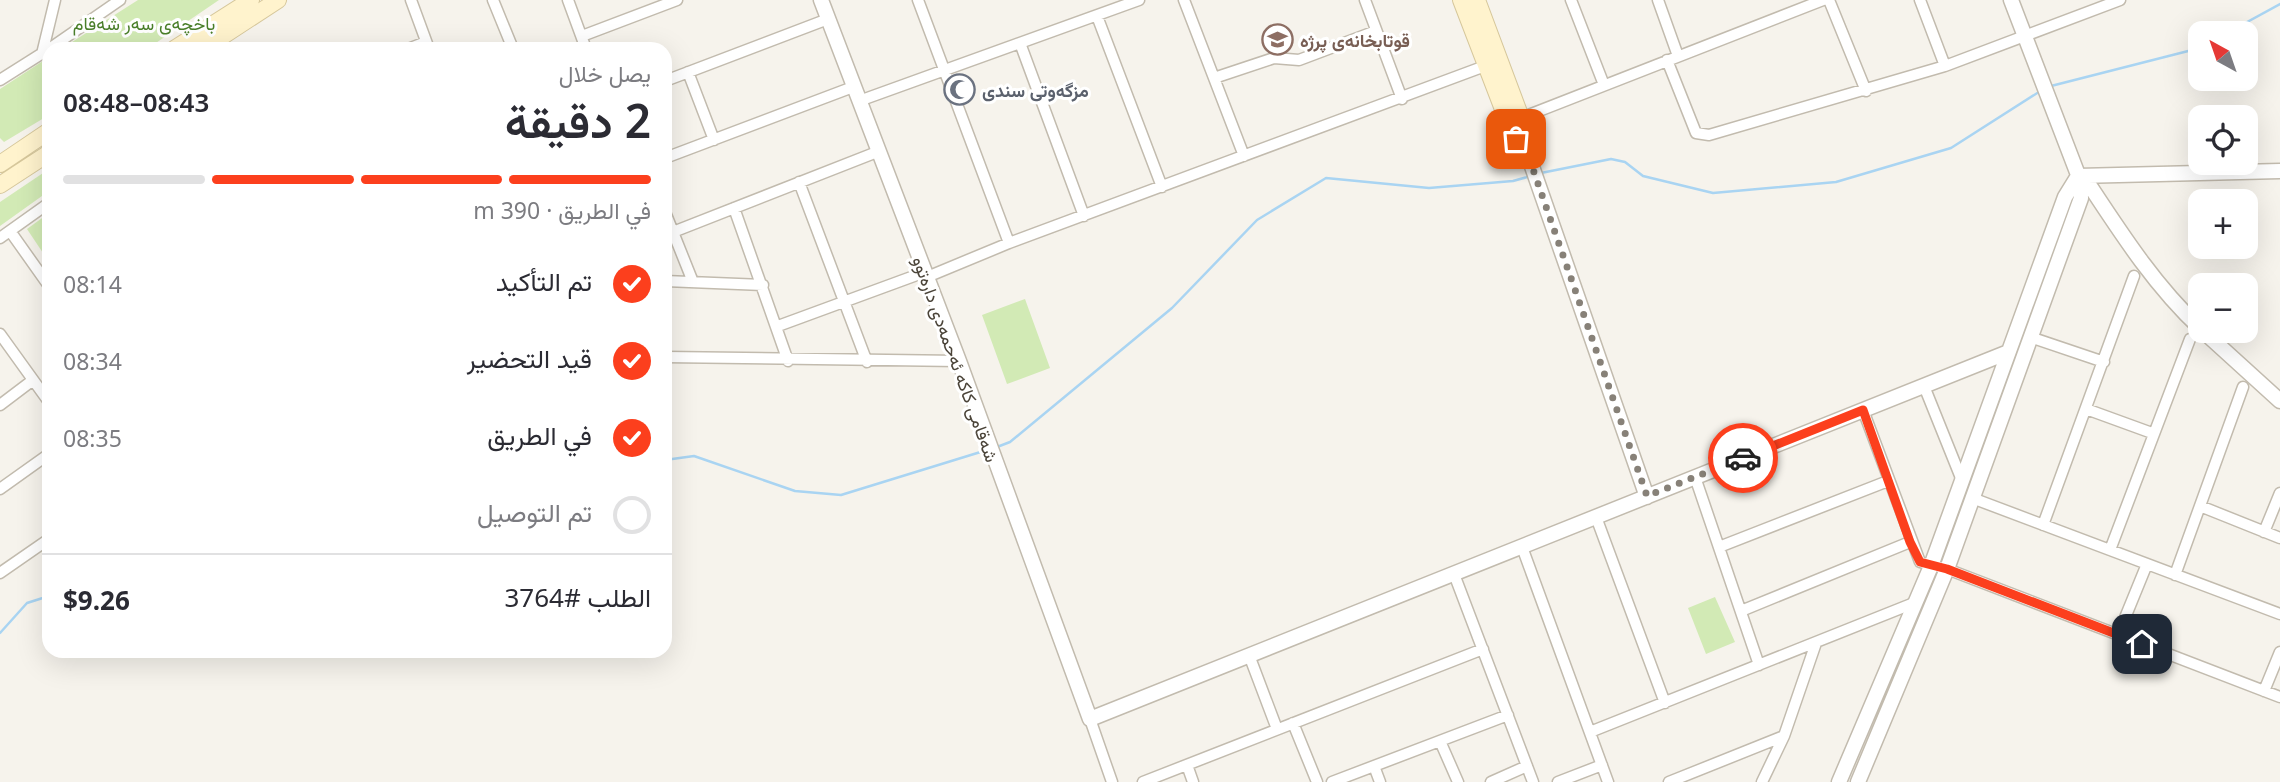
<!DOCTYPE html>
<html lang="ar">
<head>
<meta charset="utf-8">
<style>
	body { margin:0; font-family:"Noto Sans",Vazirmatn,sans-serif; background:#f2f2f3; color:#2b2b33; direction:rtl; height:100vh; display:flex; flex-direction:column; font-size:26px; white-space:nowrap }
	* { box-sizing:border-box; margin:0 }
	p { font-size:23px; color:#7c7c81 }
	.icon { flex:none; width:38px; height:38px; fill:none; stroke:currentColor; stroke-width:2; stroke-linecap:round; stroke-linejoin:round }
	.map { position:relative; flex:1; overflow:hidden; direction:ltr }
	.drawer { position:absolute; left:42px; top:42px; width:630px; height:616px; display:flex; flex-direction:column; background:#fff; border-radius:21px; box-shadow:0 7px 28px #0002; direction:rtl }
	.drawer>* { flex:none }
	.needle { width:46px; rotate:320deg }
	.fabs { position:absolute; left:2188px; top:21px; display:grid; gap:14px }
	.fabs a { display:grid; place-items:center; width:70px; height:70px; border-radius:14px; background:#fff; box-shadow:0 7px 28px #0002; font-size:35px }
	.pin { position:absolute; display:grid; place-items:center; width:60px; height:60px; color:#fff; margin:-30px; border-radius:14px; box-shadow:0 4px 10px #0006 }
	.courier { position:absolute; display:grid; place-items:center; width:70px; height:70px; margin:-35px; border:5px solid #fc3f1d; border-radius:50%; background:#fff; color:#222; box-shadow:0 2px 9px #0007 }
	.summary em { font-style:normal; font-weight:600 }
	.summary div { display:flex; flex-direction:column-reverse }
	.summary { display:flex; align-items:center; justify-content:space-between; height:119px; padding:0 21px }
	h1 { font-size:46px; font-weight:600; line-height:52px }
	.bar { display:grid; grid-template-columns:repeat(4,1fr); gap:10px 7px; align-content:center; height:84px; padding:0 21px }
	.bar i { height:9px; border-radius:5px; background:#e1e1e2 }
	.bar .active { background:#fc3f1d }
	.bar p { grid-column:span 4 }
	.line { display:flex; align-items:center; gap:18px; padding:0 21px; border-top:2px solid #e1e1e2 }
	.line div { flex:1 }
	ol { padding:0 21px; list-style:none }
	li { display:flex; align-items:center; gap:21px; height:77px }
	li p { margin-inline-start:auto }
	li .icon { padding:7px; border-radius:50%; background:#fc3f1d; color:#fff; stroke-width:4 }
	li:last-child { color:#7c7c81 }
	li i { width:38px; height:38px; border:4px solid #e1e1e2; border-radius:50% }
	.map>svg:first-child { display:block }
	.green { fill:#d2eab5 }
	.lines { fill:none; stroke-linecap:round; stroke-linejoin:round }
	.stream { stroke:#a9d4f2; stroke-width:2.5 }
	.minor-casing { stroke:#c2bbae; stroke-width:13 }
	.tertiary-casing { stroke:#c2bbae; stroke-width:17 }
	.secondary-casing { stroke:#d6c79b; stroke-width:18 }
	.minor { stroke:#fff; stroke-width:10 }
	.tertiary { stroke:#fff; stroke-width:14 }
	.secondary { stroke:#fff3cd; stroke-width:16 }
	.done { stroke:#878178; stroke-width:7; stroke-dasharray:0 12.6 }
	.route { stroke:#fc3f1d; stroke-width:9 }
	.labels { text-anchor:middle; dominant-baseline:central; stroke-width:6; stroke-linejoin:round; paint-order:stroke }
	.park-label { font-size:18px; fill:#4a7f2a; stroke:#fff }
	.education-label { font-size:18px; font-weight:bold; fill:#785e54; stroke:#fff; text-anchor:start }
	.worship-label { font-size:18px; font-weight:bold; fill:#5b616d; stroke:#fff; text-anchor:start }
	.street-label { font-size:18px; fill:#4b4439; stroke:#fff }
</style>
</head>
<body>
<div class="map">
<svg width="2280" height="782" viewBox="0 0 2280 782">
	<rect width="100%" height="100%" fill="#f6f3ec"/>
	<path class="green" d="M138,0H219L147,49H61Z
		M49,57V115L4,142L0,138V89Z
		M49,169V191L0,226V202Z
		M49,213V262L27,229Z
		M1025,299L1050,368L1007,384L982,315Z
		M1715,597L1735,642L1706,654L1688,608Z"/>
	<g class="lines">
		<path class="stream" d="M2227,33L2280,4
			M2051,86L2200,48
			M1541,173L1611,159L1625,162L1643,176L1713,193L1836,182L1951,148L2042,90
			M997,447L1010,442L1172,308L1257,220L1326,178L1429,188L1513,181L1531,176
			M665,460L694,456L795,491L841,495L987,450
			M0,633L27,603L49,596"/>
		<defs>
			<path id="minor" d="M411,0L429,49
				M493,0L513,49
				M568,0L586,49
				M918,0L1009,243
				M1184,0L1244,156
				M1365,0L1402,99
				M1571,0L1604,85
				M1658,0L1678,56
				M1829,0L1866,91
				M1920,0L1945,66
				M1097,16L1162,187
				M582,36L677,0
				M1020,43L1084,216
				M49,49L120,0
				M408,49L426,42
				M42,54L55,0
				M1667,60L1696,133L1709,135L1945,66L2120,0
				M688,72L714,140
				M1214,78L1274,58L1299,60L1376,31
				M0,80L49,49
				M665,81L828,19
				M859,101L1139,0
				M1521,118L1823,0
				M665,158L853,87
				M799,182L867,362
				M734,208L788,361
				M665,212L693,282
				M10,231L49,286
				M673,232L877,152
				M0,238L49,203
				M927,277L1009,243L1485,66
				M665,281L763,285
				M778,326L925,272
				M0,334L49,402
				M2030,337L2104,362
				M665,357L959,361
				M1924,386L1961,478
				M0,405L33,380
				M2086,409L2152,433
				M1863,410L1920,562L1947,569L2280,697
				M1695,477L1759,665
				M0,489L49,454
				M1972,498L2280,614
				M2200,506L2280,538
				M1596,517L1665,703
				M2043,525L2134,276
				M2264,532L2280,493
				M1522,547L1608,782
				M1719,547L1888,481
				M2110,550L2190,339
				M0,573L49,539
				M1454,574L1533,782
				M2175,575L2243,387
				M1741,611L1910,542
				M2118,635L2147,564
				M1249,655L1277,729
				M2264,691L2280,652
				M1090,719L1112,782
				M1293,723L1317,782
				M1590,732L1914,603
				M1440,741L1458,782
				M1187,765L1193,782
				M1374,766L1380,782
				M1143,782L1483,649
				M1332,782L1508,715
				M1491,782L1527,766
				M1558,782L1602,765
				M1669,782L1784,736
				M1762,782L1784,736L1816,643"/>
			<path id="tertiary" d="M821,0L959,361L1090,719L2006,353
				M1528,155L1647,497
				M2078,176L2280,171
				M2084,177C2119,230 2153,284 2200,328
				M2203,331L2280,401
				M1839,782L1931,566L2065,197L2078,176
				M1858,782L1947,569L2081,198L2080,180L2011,0"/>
			<path id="secondary" d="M1461,0L1509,125L1528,155
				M1477,0L1523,123L1527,153
				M174,49L251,0
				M203,49L278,0
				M0,164L49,131
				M0,185L49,153"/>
		</defs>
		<use href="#minor" class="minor-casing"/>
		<use href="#tertiary" class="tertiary-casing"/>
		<use href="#secondary" class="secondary-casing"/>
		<use href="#minor" class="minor"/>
		<use href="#tertiary" class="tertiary"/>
		<use href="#secondary" class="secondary"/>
	</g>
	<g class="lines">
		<path class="done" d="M1516,139L1528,155L1647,496L1743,458"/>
		<path class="route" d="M1743,458L1863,410L1910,542L1920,562L1947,569L2142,644"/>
	</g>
	<defs>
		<symbol id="school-ring" viewBox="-11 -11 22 22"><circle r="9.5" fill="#fff" stroke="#8d6e63" stroke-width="1.5"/><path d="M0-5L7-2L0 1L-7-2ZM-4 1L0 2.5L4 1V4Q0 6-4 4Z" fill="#8d6e63"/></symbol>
		<symbol id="mosque-ring" viewBox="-11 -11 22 22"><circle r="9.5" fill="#fff" stroke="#6b7280" stroke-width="1.5"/><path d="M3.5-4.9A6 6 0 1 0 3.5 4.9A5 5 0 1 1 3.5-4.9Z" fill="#6b7280"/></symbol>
	</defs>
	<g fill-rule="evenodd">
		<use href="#school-ring" x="1260" y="22" width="35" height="35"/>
		<use href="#mosque-ring" x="942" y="72" width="35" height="35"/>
	</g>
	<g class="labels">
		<g class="park-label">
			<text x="144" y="23">باخچەی سەر شەقام</text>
		</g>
		<g class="education-label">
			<text x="1300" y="40">قوتابخانەی پرژە</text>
		</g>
		<g class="worship-label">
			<text x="982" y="90">مزگەوتی سندی</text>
		</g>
		<g class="street-label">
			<text transform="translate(956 359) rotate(70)">شەقامی کاکە ئەحمەدی دارەتوو</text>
		</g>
	</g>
</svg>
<div class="fabs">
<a><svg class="needle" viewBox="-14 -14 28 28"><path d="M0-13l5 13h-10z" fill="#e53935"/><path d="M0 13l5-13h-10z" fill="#7c7c81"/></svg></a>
<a><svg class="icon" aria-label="locate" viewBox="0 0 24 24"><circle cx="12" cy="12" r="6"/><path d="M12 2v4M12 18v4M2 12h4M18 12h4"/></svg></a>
<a>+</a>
<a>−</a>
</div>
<div class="pin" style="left:1516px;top:139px;background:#ea580c"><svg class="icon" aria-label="bag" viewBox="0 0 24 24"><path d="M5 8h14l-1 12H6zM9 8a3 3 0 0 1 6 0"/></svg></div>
<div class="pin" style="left:2142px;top:644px;background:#1f2937"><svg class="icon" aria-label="home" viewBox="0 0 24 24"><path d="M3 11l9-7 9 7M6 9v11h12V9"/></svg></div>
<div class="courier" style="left:1743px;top:458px"><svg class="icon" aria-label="car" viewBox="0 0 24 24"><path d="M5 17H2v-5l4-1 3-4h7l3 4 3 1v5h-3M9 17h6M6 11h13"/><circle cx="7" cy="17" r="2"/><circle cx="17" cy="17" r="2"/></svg></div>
<section class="drawer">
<div class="summary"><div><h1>2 دقيقة</h1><p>يصل خلال</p></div><em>08:43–08:48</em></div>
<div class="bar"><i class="active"></i><i class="active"></i><i class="active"></i><i></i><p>في الطريق · 390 m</p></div>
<ol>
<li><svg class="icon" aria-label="check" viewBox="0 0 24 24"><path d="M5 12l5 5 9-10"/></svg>تم التأكيد<p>08:14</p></li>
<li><svg class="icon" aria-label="check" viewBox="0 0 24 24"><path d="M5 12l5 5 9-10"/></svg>قيد التحضير<p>08:34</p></li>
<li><svg class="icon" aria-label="check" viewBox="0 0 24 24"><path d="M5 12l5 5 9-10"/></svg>في الطريق<p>08:35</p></li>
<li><i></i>تم التوصيل</li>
</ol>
<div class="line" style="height:91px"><div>الطلب #3764</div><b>$9.26</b></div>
</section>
</div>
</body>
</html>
